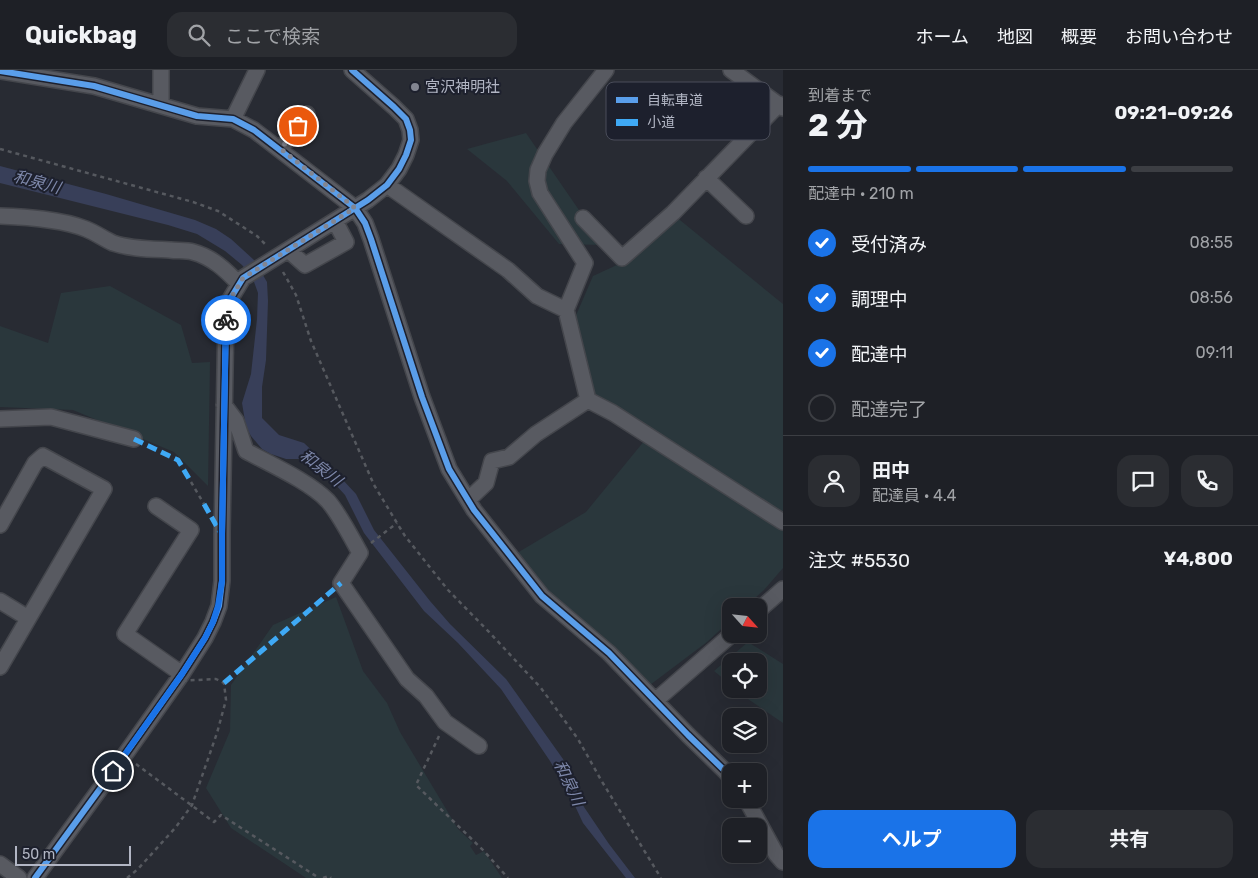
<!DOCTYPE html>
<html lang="ja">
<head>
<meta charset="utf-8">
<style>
	body { margin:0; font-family:Rubik,"Noto Sans JP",sans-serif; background:#2b2d32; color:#f1f3f6; height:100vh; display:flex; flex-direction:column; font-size:19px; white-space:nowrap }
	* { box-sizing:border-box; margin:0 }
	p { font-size:16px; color:#a1a3a7 }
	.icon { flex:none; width:28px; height:28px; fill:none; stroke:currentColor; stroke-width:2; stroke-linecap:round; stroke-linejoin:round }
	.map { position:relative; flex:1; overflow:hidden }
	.panel { display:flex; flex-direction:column; background:#1e2026; width:475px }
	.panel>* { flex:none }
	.needle { width:32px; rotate:117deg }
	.fabs { position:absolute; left:722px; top:528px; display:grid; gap:10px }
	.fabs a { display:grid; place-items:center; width:45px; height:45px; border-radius:10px; background:#1e2026; box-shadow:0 5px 20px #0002,0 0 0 1px #3c3e43; font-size:25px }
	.scale { position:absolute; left:15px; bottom:12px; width:116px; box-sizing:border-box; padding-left:5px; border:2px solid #b2b6c4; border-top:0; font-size:14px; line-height:18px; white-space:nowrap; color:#b2b6c4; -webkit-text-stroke:4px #1d202d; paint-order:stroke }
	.pin { position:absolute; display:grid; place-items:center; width:42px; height:42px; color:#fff; margin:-21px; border:2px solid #fff; border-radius:50%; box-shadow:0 1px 5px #0007 }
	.courier { position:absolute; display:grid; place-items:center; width:50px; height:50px; margin:-25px; border:4px solid #1a73e8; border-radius:50%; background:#fff; color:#222; box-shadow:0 1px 6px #0007 }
	.overview em { font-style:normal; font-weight:700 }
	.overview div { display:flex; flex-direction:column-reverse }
	.overview { display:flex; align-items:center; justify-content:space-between; height:85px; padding:0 25px }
	h1 { font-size:32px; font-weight:700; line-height:38px }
	.bar { display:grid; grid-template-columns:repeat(4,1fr); gap:8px 5px; align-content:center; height:60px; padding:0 25px }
	.bar i { height:6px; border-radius:4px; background:#3c3e43 }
	.bar .selected { background:#1a73e8 }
	.bar p { grid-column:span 4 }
	.line { display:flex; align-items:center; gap:12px; padding:0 25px; border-top:1px solid #3c3e43 }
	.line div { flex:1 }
	.round { display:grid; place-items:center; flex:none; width:52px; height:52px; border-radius:15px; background:#2b2d32 }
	ol { padding:0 25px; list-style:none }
	li { display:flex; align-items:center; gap:15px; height:55px }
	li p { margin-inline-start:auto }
	li .icon { padding:5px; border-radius:50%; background:#1a73e8; color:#fff; stroke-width:4 }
	li:last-child { color:#a1a3a7 }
	li i { width:28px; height:28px; border:2px solid #3c3e43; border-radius:50% }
	.button { display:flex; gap:10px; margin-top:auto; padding:10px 25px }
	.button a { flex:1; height:58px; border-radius:15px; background:#1a73e8; color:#fff; font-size:20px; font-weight:700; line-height:58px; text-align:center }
	.button a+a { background:#2b2d32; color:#f1f3f6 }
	header { display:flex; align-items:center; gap:30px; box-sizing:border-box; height:70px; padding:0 25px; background:#1e2026; border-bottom:1px solid #3c3e43 }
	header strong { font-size:24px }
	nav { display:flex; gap:28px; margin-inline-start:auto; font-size:18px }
	.search { width:350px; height:45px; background:#2b2d32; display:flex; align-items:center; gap:12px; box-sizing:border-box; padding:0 18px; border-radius:15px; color:#a1a3a7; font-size:19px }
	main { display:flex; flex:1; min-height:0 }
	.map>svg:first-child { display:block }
	.green { fill:#2a373c }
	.water { fill:#383f59 }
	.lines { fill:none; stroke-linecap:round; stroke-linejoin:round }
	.minor-casing { stroke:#44464c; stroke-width:18 }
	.path { stroke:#56595f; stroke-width:2.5; stroke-dasharray:4 4; stroke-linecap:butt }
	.minor { stroke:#585a61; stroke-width:15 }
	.path-bridge { stroke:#56595f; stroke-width:2.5; stroke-dasharray:4 4; stroke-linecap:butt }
	.quiet { stroke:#3fa9f5; stroke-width:5; stroke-dasharray:10 5; stroke-linecap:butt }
	.cycleway-casing { stroke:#1d202d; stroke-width:9 }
	.cycleway { stroke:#5a9eea; stroke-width:6 }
	.done { stroke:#828591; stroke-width:5; stroke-dasharray:0 9 }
	.route { stroke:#1a73e8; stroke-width:6 }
	.poi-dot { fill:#828591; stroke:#1d202d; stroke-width:2 }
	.labels { text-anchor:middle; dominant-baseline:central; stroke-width:4; stroke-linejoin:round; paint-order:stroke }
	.poi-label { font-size:15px; fill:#b2b6c4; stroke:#1d202d; text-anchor:start }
	.water-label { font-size:16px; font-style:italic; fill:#7d87a9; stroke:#1d202d }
	.key { fill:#1d202d; stroke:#4a4d5a; stroke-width:1 }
	.key-label { font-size:14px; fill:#b2b6c4 }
</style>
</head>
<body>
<header>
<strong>Quickbag</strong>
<div class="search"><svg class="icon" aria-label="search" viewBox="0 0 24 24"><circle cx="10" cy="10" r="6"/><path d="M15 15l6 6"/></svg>ここで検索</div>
<nav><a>ホーム</a><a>地図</a><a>概要</a><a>お問い合わせ</a></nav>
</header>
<main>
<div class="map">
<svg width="783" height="808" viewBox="0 0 783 808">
	<rect width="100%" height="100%" fill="#282b33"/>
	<path class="green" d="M526,63L603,175L559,174L507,111L467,79Z
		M675,146L783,234V498L764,520L746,536H731V550L707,572L646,618L542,516L517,483L586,442L645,370L590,319L574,250L593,206L619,194Z
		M110,216L181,255L192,293L210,292L208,416L174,382L73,340L0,337V256L48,273L61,223Z
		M336,527L363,601L387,633L400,662L458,759L473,773L470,776L476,785L484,781L502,808H306L231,758L206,718L230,661L231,615L273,555Z
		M748,572L783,594V653L745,627L735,619H759V591H731V615L714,601Z"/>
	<path class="water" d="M0,96L106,124L195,150L216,159L231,169L254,190L267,212L268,231L266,290L262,317V348L279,365L304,373L342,409L356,424L374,460L430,531L450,554L506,609L563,689L584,737L609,774L635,808H626L583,753L568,721L550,691L501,619L458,573L424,541L364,463L345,425L334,413L322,402L309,394L300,389H286L271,384L262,379L251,366L246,357L242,333L251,304L257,249L258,223L253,209L242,195L225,181L197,164L168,155L0,113Z"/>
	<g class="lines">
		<defs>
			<path id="minor" d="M161,0V35
				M731,0L783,38
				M0,1L94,16L197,46L233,49L254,60L355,138L365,153L371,169L422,327L449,399L474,440L542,526L609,583L688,665L725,701L731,708
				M233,49L257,0
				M281,79L307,44
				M706,108L746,146
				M387,115L508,200L537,226L566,240L585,193L540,123L537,111L538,100L545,84L564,53L606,0
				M0,146C27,147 61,149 86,159C96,163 104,169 113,173C131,179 151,179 170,180C177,181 186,180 193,182C212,187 226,200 239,214
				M583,148L622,188L673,143L779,34
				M288,180L305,195L346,172L335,151
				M566,240L588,330L613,343L783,452
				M224,335L236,351L246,381C270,394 310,412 328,431C340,445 351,467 360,483L341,513L407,609L426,626L445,652L479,676
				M0,349L51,347L134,369
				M468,430L486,413L492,391L509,387L536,364L588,330
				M156,436L191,460L125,564L182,604
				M0,455L35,393L43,386L104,419L0,597
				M0,531L28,548
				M759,540L783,519
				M655,631L732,564
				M746,729L776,784L783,792
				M0,794L19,808
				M35,808L124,686L182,604L205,568L213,552L219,536L222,511V464L226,245L229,231L243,208L368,130L387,115L399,99L406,85L411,70L410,60L406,49L394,37L352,0"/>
		</defs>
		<use href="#minor" class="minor-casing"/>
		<path class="path" d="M0,79L193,132L218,141L257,166L267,176
			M283,202L296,225L311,271L374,415L397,453L405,466L448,520L490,563L541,618L578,669L601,710L661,808
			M191,412L204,434
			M371,473L397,453
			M439,666L416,715L484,781L508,808
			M136,694L214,752L221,745L319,808
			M323,808L329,806L331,808"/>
		<use href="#minor" class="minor"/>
		<path class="path-bridge" d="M127,808L138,799L176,757L192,735L217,663L226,630L224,613L216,609L177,611"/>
		<path class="quiet" d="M134,369L178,390L191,412
			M204,434L220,462
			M224,613L341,513"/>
		<defs>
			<path id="cycleway" d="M0,1L94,16L197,46L233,49L254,60L355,138L365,153L371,169L422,327L449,399L474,440L542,526L609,583L688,665L725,701L731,708
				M35,808L124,686L182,604L205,568L213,552L219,536L222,511V464L226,245L229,231L243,208L368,130L387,115L399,99L406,85L411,70L410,60L406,49L394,37L352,0"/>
		</defs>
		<use href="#cycleway" class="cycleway-casing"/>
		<use href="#cycleway" class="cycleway"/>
	</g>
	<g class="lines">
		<path class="done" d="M226,250L229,231L243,208L355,138L281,79L298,56"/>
		<path class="route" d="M113,701L182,604L205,568L213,552L218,536L222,511V464L226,250"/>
	</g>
	<circle class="poi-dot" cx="415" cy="17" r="5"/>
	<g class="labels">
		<g class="poi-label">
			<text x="425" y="17">宮沢神明社</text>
		</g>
		<g class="water-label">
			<text transform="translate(37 112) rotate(15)">和泉川</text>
			<text transform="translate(321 398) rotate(38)">和泉川</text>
			<text transform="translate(569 713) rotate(65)">和泉川</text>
		</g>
	</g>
	<rect x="606" y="12" width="164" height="58" rx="8" class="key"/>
	<rect x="616" y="27" width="22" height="6" fill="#5a9eea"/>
	<rect x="616" y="49" width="22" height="7" fill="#3fa9f5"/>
	<g class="key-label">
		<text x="647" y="35">自転車道</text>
		<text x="647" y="57">小道</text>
	</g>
</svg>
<div class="fabs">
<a><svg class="needle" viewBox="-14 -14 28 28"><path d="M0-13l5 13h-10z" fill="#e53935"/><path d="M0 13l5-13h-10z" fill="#a1a3a7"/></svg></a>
<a><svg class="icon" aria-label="locate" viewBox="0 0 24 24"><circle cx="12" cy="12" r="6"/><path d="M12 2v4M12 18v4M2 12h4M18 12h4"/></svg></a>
<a><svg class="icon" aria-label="layers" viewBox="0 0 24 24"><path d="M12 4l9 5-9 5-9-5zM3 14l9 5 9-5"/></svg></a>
<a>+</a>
<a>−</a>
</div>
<div class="scale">50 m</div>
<div class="pin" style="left:298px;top:56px;background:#ea580c"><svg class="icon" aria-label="bag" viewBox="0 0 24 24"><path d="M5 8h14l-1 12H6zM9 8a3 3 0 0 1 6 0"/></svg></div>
<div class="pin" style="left:113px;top:701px;background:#1f2937"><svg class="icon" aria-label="home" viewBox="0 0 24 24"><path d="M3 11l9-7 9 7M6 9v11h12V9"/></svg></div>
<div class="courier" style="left:226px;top:250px"><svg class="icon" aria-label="bike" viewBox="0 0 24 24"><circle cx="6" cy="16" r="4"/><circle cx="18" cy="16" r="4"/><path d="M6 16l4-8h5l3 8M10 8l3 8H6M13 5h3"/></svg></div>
</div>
<section class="panel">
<div class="overview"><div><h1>2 分</h1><p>到着まで</p></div><em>09:21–09:26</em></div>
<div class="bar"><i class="selected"></i><i class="selected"></i><i class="selected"></i><i></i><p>配達中 · 210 m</p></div>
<ol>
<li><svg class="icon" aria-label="check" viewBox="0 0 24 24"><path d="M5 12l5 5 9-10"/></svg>受付済み<p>08:55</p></li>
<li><svg class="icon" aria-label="check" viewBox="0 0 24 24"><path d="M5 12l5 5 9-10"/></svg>調理中<p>08:56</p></li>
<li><svg class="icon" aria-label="check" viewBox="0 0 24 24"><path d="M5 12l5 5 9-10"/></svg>配達中<p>09:11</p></li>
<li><i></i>配達完了</li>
</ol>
<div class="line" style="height:90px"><a class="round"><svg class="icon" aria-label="person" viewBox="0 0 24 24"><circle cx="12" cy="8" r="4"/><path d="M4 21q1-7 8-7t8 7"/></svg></a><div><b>田中</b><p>配達員 · 4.4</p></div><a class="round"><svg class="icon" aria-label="chat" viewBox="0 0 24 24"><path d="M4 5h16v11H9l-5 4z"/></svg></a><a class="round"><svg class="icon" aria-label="phone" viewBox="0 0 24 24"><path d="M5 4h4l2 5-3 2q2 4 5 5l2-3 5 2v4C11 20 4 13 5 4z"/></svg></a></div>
<div class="line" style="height:65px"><div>注文 #5530</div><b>¥4,800</b></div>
<div class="button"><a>ヘルプ</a><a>共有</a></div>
</section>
</main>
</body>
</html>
